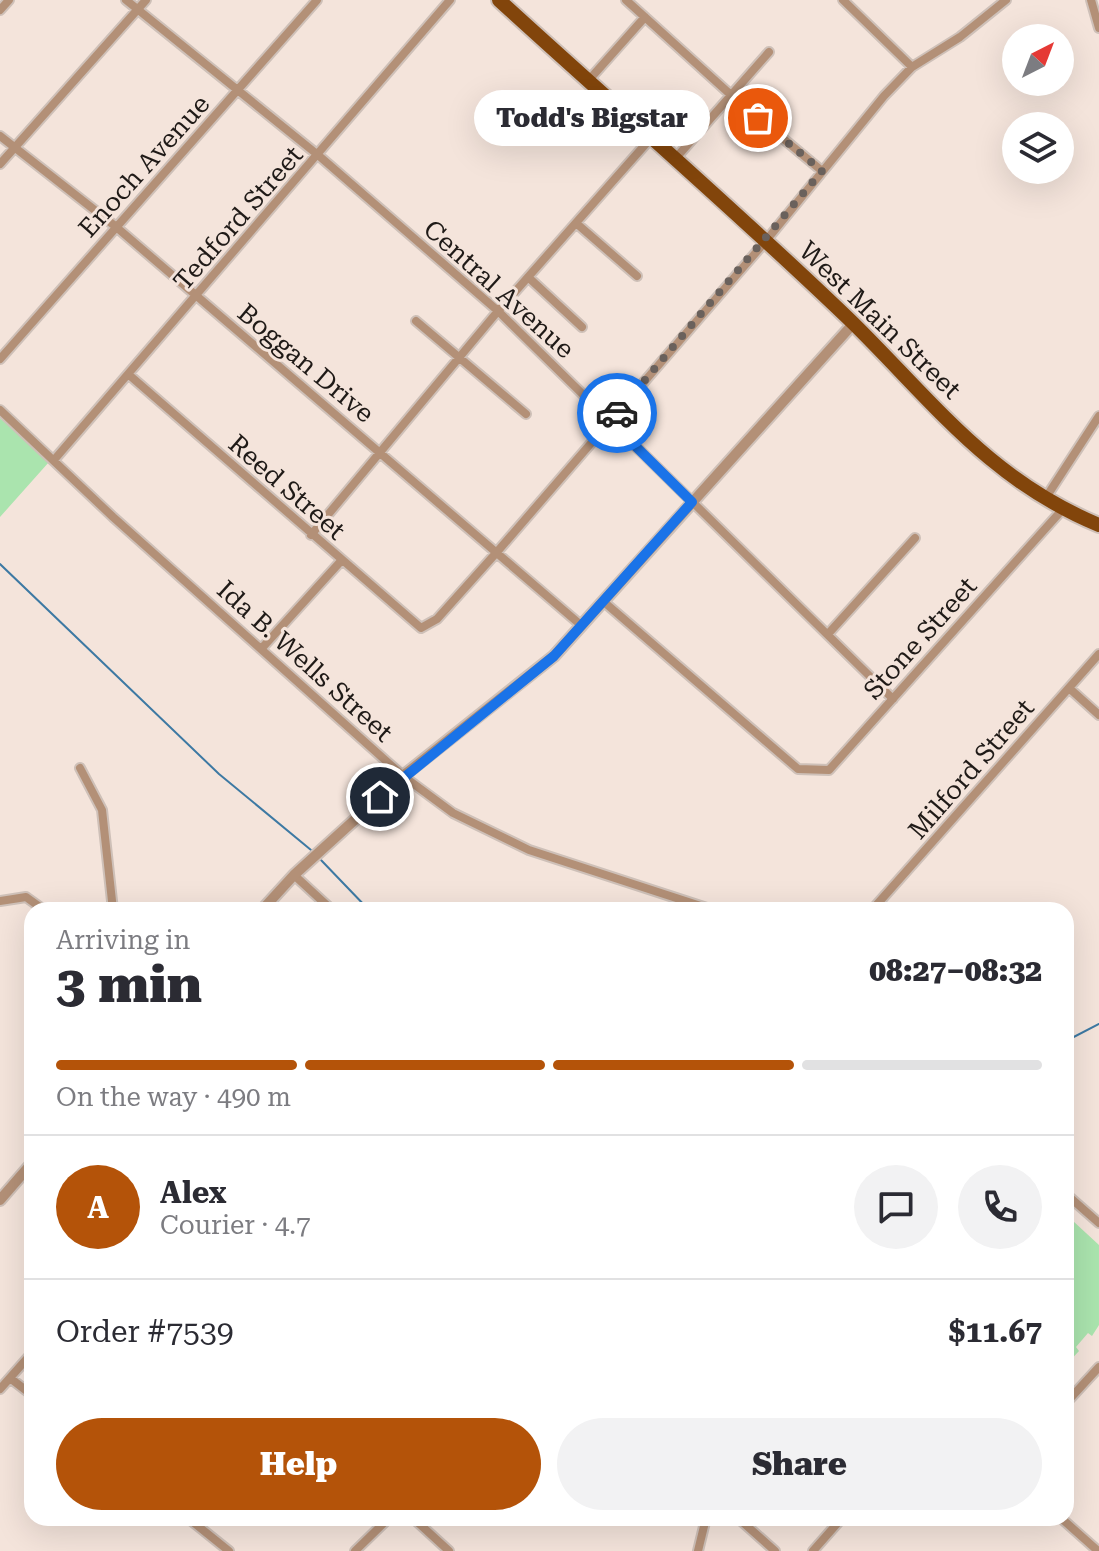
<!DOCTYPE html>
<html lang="en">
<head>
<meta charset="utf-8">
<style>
	body { margin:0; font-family:"Roboto Serif",serif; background:#f2f2f3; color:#2b2b33; height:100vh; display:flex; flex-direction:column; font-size:30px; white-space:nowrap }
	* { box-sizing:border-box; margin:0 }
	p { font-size:26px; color:#7c7c81 }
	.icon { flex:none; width:44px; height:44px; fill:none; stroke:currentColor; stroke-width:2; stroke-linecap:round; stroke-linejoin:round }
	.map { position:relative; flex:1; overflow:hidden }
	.side { position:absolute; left:24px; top:902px; width:1050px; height:624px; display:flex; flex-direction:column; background:#fff; border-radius:24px; box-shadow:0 8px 32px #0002 }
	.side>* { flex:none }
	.needle { width:52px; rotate:42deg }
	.buttons { position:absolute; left:1002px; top:24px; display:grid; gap:16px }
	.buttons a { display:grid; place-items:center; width:72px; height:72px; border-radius:50%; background:#fff; box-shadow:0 8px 32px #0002; font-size:40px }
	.pin { position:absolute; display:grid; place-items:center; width:68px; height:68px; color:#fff; margin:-34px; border:4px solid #fff; border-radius:50%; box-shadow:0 2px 8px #0007 }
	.courier { position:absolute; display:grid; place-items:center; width:80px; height:80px; margin:-40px; border:6px solid #1a73e8; border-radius:50%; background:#fff; color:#222; box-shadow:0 2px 10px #0007 }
	.bubble { position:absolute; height:56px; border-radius:28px; background:#fff; box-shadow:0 8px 32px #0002; font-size:26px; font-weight:800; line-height:56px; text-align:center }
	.overview em { font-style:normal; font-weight:800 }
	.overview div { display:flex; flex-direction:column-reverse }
	.overview { display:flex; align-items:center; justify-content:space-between; height:136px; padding:0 32px }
	h1 { font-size:52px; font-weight:800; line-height:60px }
	.bar { display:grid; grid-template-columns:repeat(4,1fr); gap:12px 8px; align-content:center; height:96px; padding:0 32px }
	.bar i { height:10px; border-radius:6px; background:#e1e1e2 }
	.bar .on { background:#b45309 }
	.bar p { grid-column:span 4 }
	.line { display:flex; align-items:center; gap:20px; padding:0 32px; border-top:2px solid #e1e1e2 }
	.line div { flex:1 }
	.round { display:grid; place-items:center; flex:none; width:84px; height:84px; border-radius:42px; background:#f2f2f3 }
	.button { display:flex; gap:16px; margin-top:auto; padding:16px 32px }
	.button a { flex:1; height:92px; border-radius:48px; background:#b45309; color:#fff; font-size:32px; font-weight:800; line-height:92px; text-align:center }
	.button a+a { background:#f2f2f3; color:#2b2b33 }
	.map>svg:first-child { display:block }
	.green { fill:#aae4ae }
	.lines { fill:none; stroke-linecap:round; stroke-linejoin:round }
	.stream { stroke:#3d79a3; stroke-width:2 }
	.minor-casing { stroke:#cec0b8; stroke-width:12 }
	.tertiary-casing { stroke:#cec0b8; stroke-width:14 }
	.primary-casing { stroke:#cec0b8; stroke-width:18 }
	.minor { stroke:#b39077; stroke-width:8 }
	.tertiary { stroke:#b39077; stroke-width:10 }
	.primary { stroke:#82450b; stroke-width:14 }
	.done { stroke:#6a615c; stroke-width:8; stroke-dasharray:0 14.4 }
	.route { stroke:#1a73e8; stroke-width:10 }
	.labels { text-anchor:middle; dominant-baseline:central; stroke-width:6; stroke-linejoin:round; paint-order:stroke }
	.street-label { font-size:26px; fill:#1f1a17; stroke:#f4e4db }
</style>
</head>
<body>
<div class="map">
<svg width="1099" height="1551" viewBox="0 0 1099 1551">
	<rect width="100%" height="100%" fill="#f4e4db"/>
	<path class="green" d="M0,418L49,462L0,517Z
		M1066,1221H1073L1099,1245V1325L1092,1336L1088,1333L1076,1347L1079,1351L1066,1365Z"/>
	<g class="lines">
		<path class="stream" d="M0,564L219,774L311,850
			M320,859L369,910
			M1066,1041L1099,1024"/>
		<defs>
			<path id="minor" d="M126,0L318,155L498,311L893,699
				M626,0L731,95L822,171
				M843,0L912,67
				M1091,0L1099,28
				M0,10L9,0
				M588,81L645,17
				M0,136L115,226L582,626
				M675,159L769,52
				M0,164L146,0
				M576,223L637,276
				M528,277L582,327
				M416,321L526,414
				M0,359L317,0
				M128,374L421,628L437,619L497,552L765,242L884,96L912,67L960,37L1006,0
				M0,410L113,517L403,776L453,813L529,850L713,910
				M54,460L450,0
				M1045,499L1099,416
				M311,535L498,311L651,138
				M604,602L798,769L829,770L1062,510
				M828,634L915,538
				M262,648L341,561
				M1069,688L1099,715
				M80,768L102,810L113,910
				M294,875L332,910
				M0,901L26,897L44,910
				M872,910L1099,654
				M1066,1194L1099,1223
				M10,1378L32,1395
				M0,1389L32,1353
				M1066,1403L1099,1367
				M188,1518L229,1551
				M413,1518L449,1551
				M738,1518L775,1551
				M1061,1518L1098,1551
				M355,1551L389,1518
				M698,1551L706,1518
				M813,1551L842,1518"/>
			<path id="tertiary" d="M262,910L294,875L403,776L554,656L853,324
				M0,1200L32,1163"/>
			<path id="primary" d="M499,0C617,108 738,212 853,323C934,403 990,480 1099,525"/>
		</defs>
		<use href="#minor" class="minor-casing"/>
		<use href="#tertiary" class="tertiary-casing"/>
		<use href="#primary" class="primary-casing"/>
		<use href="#minor" class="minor"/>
		<use href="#tertiary" class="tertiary"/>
		<use href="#primary" class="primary"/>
	</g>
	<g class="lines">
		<path class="done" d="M617,413L822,171L758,118"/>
		<path class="route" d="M380,797L554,656L692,502L610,421L617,413"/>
	</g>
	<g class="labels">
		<g class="street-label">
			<text transform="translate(144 166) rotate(-48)">Enoch Avenue</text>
			<text transform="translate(238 218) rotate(-49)">Tedford Street</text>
			<text transform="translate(499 289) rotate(42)">Central Avenue</text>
			<text transform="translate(880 320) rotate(44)">West Main Street</text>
			<text transform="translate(306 363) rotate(40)">Boggan Drive</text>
			<text transform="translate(287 487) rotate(41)">Reed Street</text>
			<text transform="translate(920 638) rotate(-48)">Stone Street</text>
			<text transform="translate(305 661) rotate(42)">Ida B. Wells Street</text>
			<text transform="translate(971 769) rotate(-49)">Milford Street</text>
		</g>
	</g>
</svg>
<div class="buttons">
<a><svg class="needle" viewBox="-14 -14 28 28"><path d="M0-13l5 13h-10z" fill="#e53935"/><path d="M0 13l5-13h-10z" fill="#7c7c81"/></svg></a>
<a><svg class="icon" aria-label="layers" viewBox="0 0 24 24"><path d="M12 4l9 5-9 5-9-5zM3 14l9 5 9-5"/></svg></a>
</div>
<div class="pin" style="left:758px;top:118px;background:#ea580c"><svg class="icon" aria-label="bag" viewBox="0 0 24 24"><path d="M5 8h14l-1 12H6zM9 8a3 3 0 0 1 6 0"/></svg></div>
<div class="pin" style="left:380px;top:797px;background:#1f2937"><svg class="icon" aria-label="home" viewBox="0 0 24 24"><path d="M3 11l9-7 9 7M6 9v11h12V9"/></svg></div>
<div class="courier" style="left:617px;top:413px"><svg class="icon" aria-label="car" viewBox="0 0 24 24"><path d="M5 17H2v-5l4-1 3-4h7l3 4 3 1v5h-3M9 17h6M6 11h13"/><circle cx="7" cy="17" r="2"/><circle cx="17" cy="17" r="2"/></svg></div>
<div class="bubble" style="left:474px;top:90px;width:236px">Todd's Bigstar</div>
<section class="side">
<div class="overview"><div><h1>3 min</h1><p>Arriving in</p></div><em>08:27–08:32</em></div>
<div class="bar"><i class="on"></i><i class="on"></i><i class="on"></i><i></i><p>On the way · 490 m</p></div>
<div class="line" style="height:144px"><b class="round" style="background:#b45309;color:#fff">A</b><div><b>Alex</b><p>Courier · 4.7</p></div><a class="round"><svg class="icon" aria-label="chat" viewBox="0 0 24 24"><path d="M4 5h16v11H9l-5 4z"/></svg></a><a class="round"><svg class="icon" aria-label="phone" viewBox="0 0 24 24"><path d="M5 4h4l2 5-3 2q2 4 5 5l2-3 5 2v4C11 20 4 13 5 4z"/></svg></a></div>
<div class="line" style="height:104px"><div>Order #7539</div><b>$11.67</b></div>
<div class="button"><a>Help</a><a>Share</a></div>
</section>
</div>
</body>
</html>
